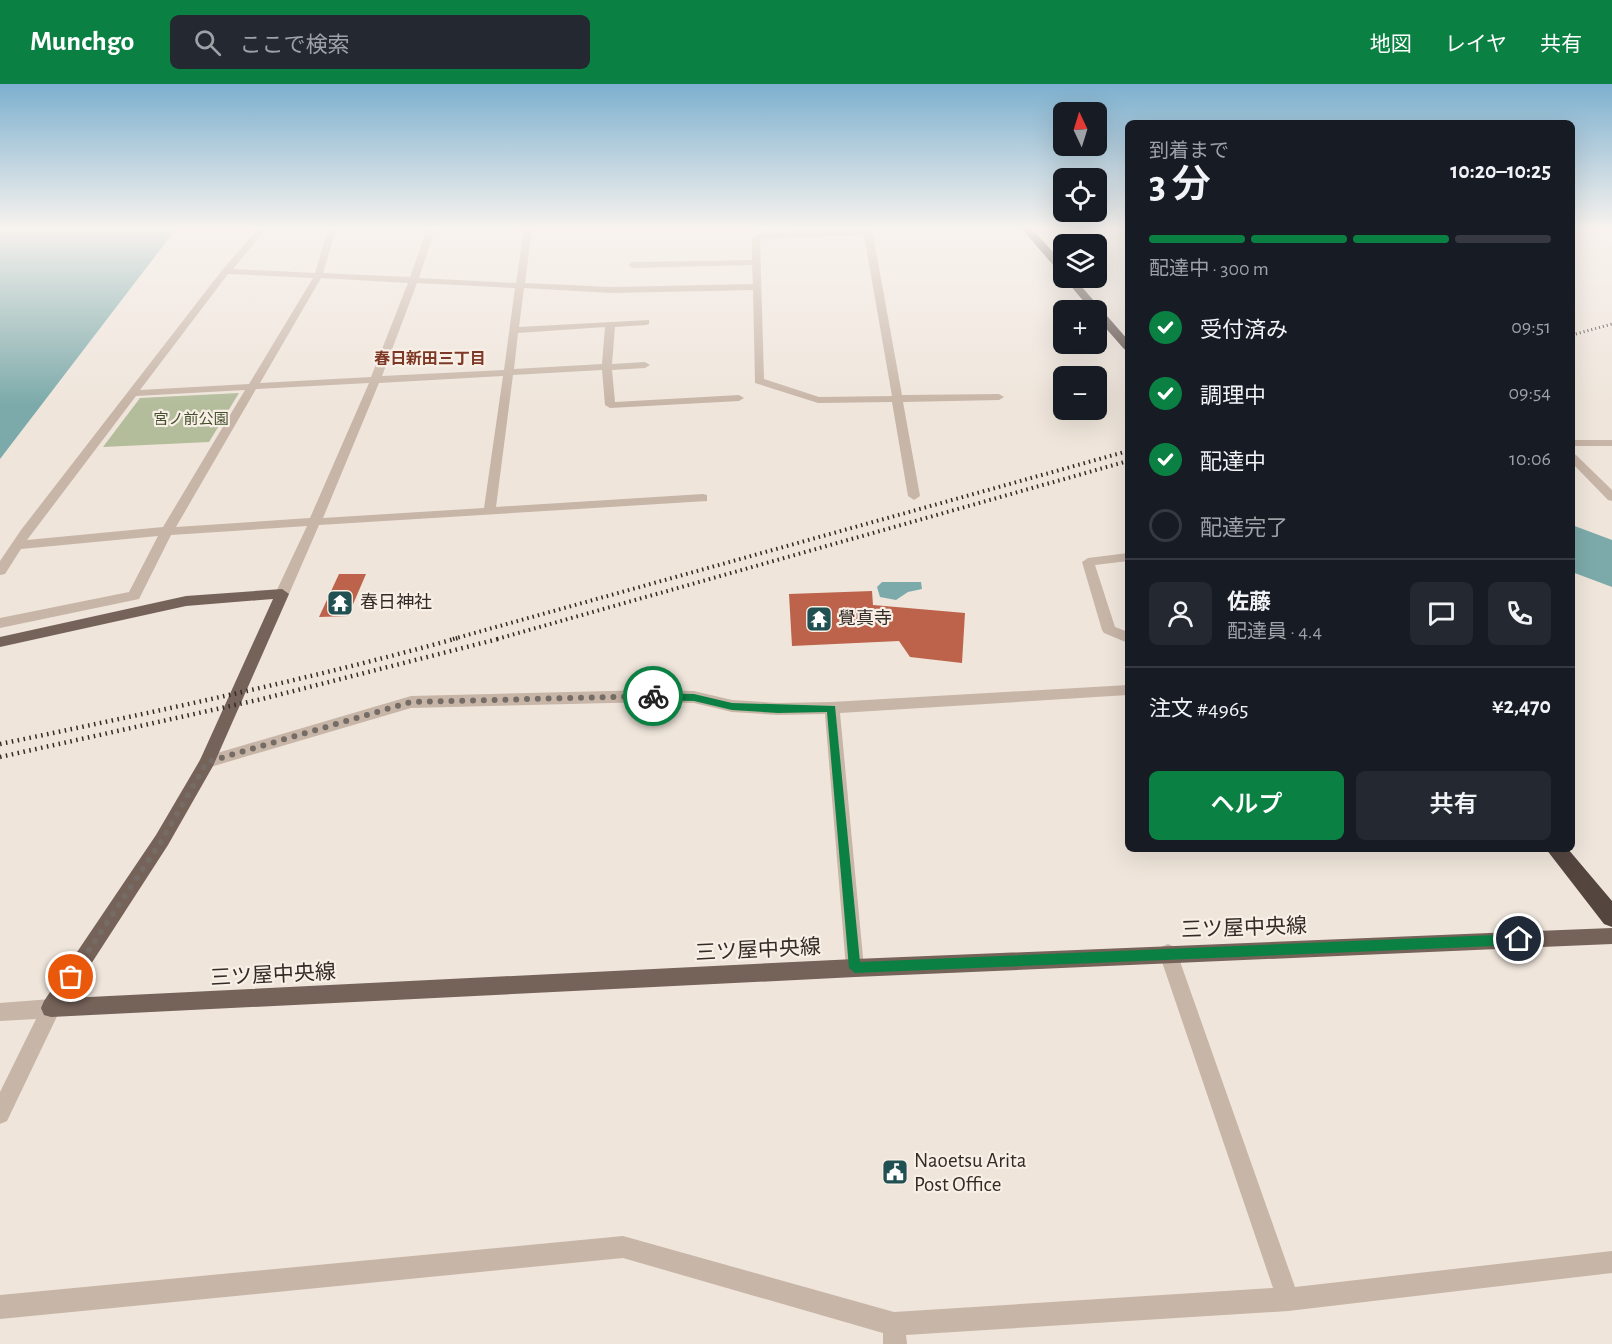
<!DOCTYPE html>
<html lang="ja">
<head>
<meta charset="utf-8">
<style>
	body { margin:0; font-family:"Alegreya Sans","Noto Sans JP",sans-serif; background:#242831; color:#f1f3f6; height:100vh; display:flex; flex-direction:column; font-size:22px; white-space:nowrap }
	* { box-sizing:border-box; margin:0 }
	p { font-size:20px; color:#9ea1a6 }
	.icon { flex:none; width:33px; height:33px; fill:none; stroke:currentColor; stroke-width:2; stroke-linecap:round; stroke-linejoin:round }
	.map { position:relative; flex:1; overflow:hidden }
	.sheet { position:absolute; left:1125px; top:36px; width:450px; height:732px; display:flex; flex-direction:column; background:#171b24; border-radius:9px; box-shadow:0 6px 24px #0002 }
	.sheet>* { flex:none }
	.needle { width:39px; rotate:356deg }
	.controls { position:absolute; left:1053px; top:18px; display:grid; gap:12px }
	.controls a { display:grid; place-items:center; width:54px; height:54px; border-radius:9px; background:#171b24; box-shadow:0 6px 24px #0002; font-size:30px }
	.pin { position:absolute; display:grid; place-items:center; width:51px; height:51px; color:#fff; margin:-26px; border:3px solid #fff; border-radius:50%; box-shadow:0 2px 6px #0007 }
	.courier { position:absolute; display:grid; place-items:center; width:60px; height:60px; margin:-30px; border:4px solid #0b8043; border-radius:50%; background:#fff; color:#222; box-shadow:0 2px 8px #0007 }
	.summary em { font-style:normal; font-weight:600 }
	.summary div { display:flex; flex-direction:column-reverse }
	.summary { display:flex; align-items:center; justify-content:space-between; height:102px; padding:0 24px }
	h1 { font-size:39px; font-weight:600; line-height:45px }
	.bar { display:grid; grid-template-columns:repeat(4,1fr); gap:9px 6px; align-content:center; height:72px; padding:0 24px }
	.bar i { height:8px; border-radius:4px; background:#363941 }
	.bar .current { background:#0b8043 }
	.bar p { grid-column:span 4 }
	.line { display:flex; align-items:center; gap:15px; padding:0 24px; border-top:2px solid #363941 }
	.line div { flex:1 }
	.round { display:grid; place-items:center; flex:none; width:63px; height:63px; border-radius:9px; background:#242831 }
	ol { padding:0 24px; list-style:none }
	li { display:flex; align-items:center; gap:18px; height:66px }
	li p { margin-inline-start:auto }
	li .icon { padding:6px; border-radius:50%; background:#0b8043; color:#fff; stroke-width:4 }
	li:last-child { color:#9ea1a6 }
	li i { width:33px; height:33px; border:3px solid #363941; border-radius:50% }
	.button { display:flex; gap:12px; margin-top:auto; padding:12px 24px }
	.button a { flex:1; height:69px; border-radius:9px; background:#0b8043; color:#fff; font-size:24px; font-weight:600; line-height:69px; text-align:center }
	.button a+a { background:#242831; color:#f1f3f6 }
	header { display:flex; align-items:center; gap:36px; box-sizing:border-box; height:84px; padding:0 30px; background:#0b8043; color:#fff }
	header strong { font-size:28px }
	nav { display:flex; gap:33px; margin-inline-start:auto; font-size:21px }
	.search { width:420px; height:54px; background:#242831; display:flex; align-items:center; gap:15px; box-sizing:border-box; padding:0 21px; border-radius:9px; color:#9ea1a6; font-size:22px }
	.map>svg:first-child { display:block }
	.green { fill:#b3bd9c }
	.water { fill:#7caaaa }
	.building { fill:#bd634b }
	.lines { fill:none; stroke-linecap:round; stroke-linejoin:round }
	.minor { fill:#c7b5a7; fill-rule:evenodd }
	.major { fill:#756259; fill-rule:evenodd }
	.highway { fill:#54453f; fill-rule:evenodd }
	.rail-far2 { stroke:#342b27; stroke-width:3; stroke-dasharray:1 3; stroke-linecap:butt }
	.rail-far1 { stroke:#342b27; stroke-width:4; stroke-dasharray:1.5 4; stroke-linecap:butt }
	.rail { stroke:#342b27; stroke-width:4.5; stroke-dasharray:1.5 4.5; stroke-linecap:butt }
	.route { fill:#0b8043 }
	.done { stroke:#756c66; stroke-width:6; stroke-dasharray:0 10.8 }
	.labels { text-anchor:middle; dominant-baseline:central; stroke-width:4.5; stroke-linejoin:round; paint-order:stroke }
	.far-park-label { font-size:15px; fill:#44502d; stroke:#f8efe6 }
	.far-neighbourhood-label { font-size:16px; font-weight:bold; fill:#7d3826; stroke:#f8efe6 }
	.poi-label { font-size:18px; fill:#342b27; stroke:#f8efe6; text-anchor:start }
	.near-street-label { font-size:21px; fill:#342b27; stroke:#f8efe6 }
	.near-poi-label { font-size:21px; fill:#342b27; stroke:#f8efe6; text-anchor:start }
</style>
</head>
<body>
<header>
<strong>Munchgo</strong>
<div class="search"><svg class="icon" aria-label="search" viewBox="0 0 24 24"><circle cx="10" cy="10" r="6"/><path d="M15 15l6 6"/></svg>ここで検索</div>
<nav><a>地図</a><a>レイヤ</a><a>共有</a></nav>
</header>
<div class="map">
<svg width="1612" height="1260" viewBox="0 0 1612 1260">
	<rect width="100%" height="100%" fill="#efe5db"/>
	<path class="green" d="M239,309L209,358L103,363L140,314Z"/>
	<path class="water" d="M0,145H176L0,375Z
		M1572,441L1612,456V503L1572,488Z
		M882,498H921L922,505L908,508L896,516L880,513L877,503Z"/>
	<path class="building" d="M339,490H366L348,532L319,533Z
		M872,507L873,521L965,529L962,579L910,573L899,557L792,562L789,510Z"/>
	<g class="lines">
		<path class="minor" d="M258,145H266L233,185L315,189L328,145H336L323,189L410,193L427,145H435L419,194L516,199L524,145H532L525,199L612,203L753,200L752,181L632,184L628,181L632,178L752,176V154L761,150L798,148V145H806V147L872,145L902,311L999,310L1004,313L999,316L903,318L920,412L914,416L908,412L892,318L818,319L755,299L753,206L612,209L524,204L519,243L649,236V240L646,241L615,243L612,280L645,278L650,281L645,284L612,286L615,318L739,311L744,314L739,317L610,324L605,321L602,286L513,291L496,423L703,410L707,411V417L319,441L289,510L282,515L275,510L307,442L171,451L139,515L0,544V534L129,508L158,452L21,465L5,490L0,491V477L21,446L223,185ZM864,151L892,312L819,313L764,295L760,155ZM228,190L313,194L249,300L140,306ZM321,194L408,199L371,293L260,299ZM417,199L515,204L504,286L382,292ZM605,243L602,280L514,285L518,249ZM503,292L484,424L323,434L379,299ZM369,299L310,434L176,443L256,305ZM245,306L163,443L27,456L136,312Z
			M1572,356H1612V362H1572Z
			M1572,370L1576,371L1612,406V417L1608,416L1572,379Z
			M1128,469V477L1095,481L1115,543L1128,548V559L1104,549L1102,546L1082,478L1088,474Z
			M1128,601V611L840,629L864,884L862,890L855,893L848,890L846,884L825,630L778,631L732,628L694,619L652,618L411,624L207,684L201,682L199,678L201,674L207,672L411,612L652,606L694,607L732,616L778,619L832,618Z
			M1168,860L1175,863L1177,869L1295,1203L1612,1167V1189L1288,1227L906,1251L907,1260H883V1249L623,1174L0,1235V1211L623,1152L894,1228L1273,1204L1159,869L1161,863Z
			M51,915L58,917L61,924L7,1037L0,1040V1008L36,935L0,937V919Z"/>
		<path class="major" d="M282,505L289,510L213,682L168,761L69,914L855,875L1612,844V860L855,893L51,933L44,931L41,924L44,917L156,751L200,676L273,515L186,522L0,563V553L186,512Z"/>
		<path class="highway" d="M1022,145H1032L1064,180V190L1060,189Z
			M1064,194H1074L1128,256V267L1124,265L1096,233V226H1091Z
			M1546,765H1568L1612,817V843L1604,840Z"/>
		<path class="rail-far2" d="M1572,251L1612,240"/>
		<path class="rail-far1" d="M453,555L1128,367
			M497,555L1128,377"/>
		<path class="rail" d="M0,660C154,628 307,596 458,554
			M0,673L262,615L502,554"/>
	</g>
	<linearGradient id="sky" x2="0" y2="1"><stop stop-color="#7db0cf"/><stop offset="0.45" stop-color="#f8f3ef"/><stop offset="1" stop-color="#f8f3ef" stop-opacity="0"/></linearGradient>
	<rect width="1612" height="321" fill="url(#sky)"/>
	<path class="route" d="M653,609L694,610L732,619L835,622L860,878L1519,850L1525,855L1519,861L855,889L849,884L827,628L778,629L732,626L694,617L653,616L648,612Z"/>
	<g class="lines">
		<path class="done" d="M71,893L162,756L207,678L411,618L653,612"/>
	</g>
	<defs>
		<symbol id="temple-square" viewBox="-11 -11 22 22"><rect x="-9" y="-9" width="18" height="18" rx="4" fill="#205052" stroke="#f8efe6"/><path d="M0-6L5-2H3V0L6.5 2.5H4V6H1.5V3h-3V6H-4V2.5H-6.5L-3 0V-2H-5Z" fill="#fff"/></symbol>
		<symbol id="civic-square" viewBox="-11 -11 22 22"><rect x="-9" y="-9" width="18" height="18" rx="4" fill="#205052" stroke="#f8efe6"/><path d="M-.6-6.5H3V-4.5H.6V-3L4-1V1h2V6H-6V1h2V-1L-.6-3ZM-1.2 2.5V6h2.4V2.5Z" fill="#fff"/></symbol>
	</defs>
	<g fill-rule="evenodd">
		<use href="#temple-square" x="325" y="504" width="30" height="30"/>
		<use href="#temple-square" x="804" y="520" width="30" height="30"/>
		<use href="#civic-square" x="880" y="1073" width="30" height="30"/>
	</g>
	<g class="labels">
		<g class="far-park-label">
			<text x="191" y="335">宮ノ前公園</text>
		</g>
		<g class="far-neighbourhood-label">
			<text x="430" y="275">春日新田三丁目</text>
		</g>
		<g class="poi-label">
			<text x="360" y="519">春日神社</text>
			<text x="838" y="535">覺真寺</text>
		</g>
		<g class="near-street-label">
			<text transform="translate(1244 844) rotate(-2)">三ツ屋中央線</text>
			<text transform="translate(758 866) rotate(-3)">三ツ屋中央線</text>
			<text transform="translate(273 891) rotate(-3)">三ツ屋中央線</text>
		</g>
		<g class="near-poi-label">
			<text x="914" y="1076">Naoetsu Arita<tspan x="914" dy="24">Post Office</tspan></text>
		</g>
	</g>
</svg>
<div class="controls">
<a><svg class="needle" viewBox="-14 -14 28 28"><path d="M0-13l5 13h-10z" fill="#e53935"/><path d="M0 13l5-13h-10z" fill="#9ea1a6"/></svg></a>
<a><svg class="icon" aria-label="locate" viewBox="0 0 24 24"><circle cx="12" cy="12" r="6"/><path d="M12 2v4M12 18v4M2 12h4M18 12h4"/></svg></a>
<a><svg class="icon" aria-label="layers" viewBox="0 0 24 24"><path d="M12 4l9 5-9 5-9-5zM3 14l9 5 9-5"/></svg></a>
<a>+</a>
<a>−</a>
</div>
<div class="pin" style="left:71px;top:893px;background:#ea580c"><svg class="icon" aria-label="bag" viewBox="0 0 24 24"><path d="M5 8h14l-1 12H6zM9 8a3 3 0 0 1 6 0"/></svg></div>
<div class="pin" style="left:1519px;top:855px;background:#1f2937"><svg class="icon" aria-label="home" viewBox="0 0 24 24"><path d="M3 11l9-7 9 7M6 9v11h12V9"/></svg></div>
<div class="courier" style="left:653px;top:612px"><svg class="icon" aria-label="bike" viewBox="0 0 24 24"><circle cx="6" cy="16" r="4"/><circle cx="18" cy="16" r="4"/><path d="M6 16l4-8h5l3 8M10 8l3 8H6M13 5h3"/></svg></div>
<section class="sheet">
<div class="summary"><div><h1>3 分</h1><p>到着まで</p></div><em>10:20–10:25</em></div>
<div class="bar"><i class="current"></i><i class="current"></i><i class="current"></i><i></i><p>配達中 · 300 m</p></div>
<ol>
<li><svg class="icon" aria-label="check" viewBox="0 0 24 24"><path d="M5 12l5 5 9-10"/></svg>受付済み<p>09:51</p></li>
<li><svg class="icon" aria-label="check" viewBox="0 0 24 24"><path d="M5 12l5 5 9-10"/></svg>調理中<p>09:54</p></li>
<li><svg class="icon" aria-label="check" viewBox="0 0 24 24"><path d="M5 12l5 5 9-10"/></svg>配達中<p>10:06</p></li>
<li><i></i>配達完了</li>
</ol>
<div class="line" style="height:108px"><a class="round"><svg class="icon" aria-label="person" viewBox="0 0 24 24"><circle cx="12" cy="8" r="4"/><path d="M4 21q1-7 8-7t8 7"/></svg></a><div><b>佐藤</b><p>配達員 · 4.4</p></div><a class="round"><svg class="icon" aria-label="chat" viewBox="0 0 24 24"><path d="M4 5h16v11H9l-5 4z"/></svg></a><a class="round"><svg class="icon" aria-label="phone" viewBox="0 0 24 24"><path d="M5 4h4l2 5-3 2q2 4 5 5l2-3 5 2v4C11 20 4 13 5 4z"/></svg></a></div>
<div class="line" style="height:78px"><div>注文 #4965</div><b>¥2,470</b></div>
<div class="button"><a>ヘルプ</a><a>共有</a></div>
</section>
</div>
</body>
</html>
